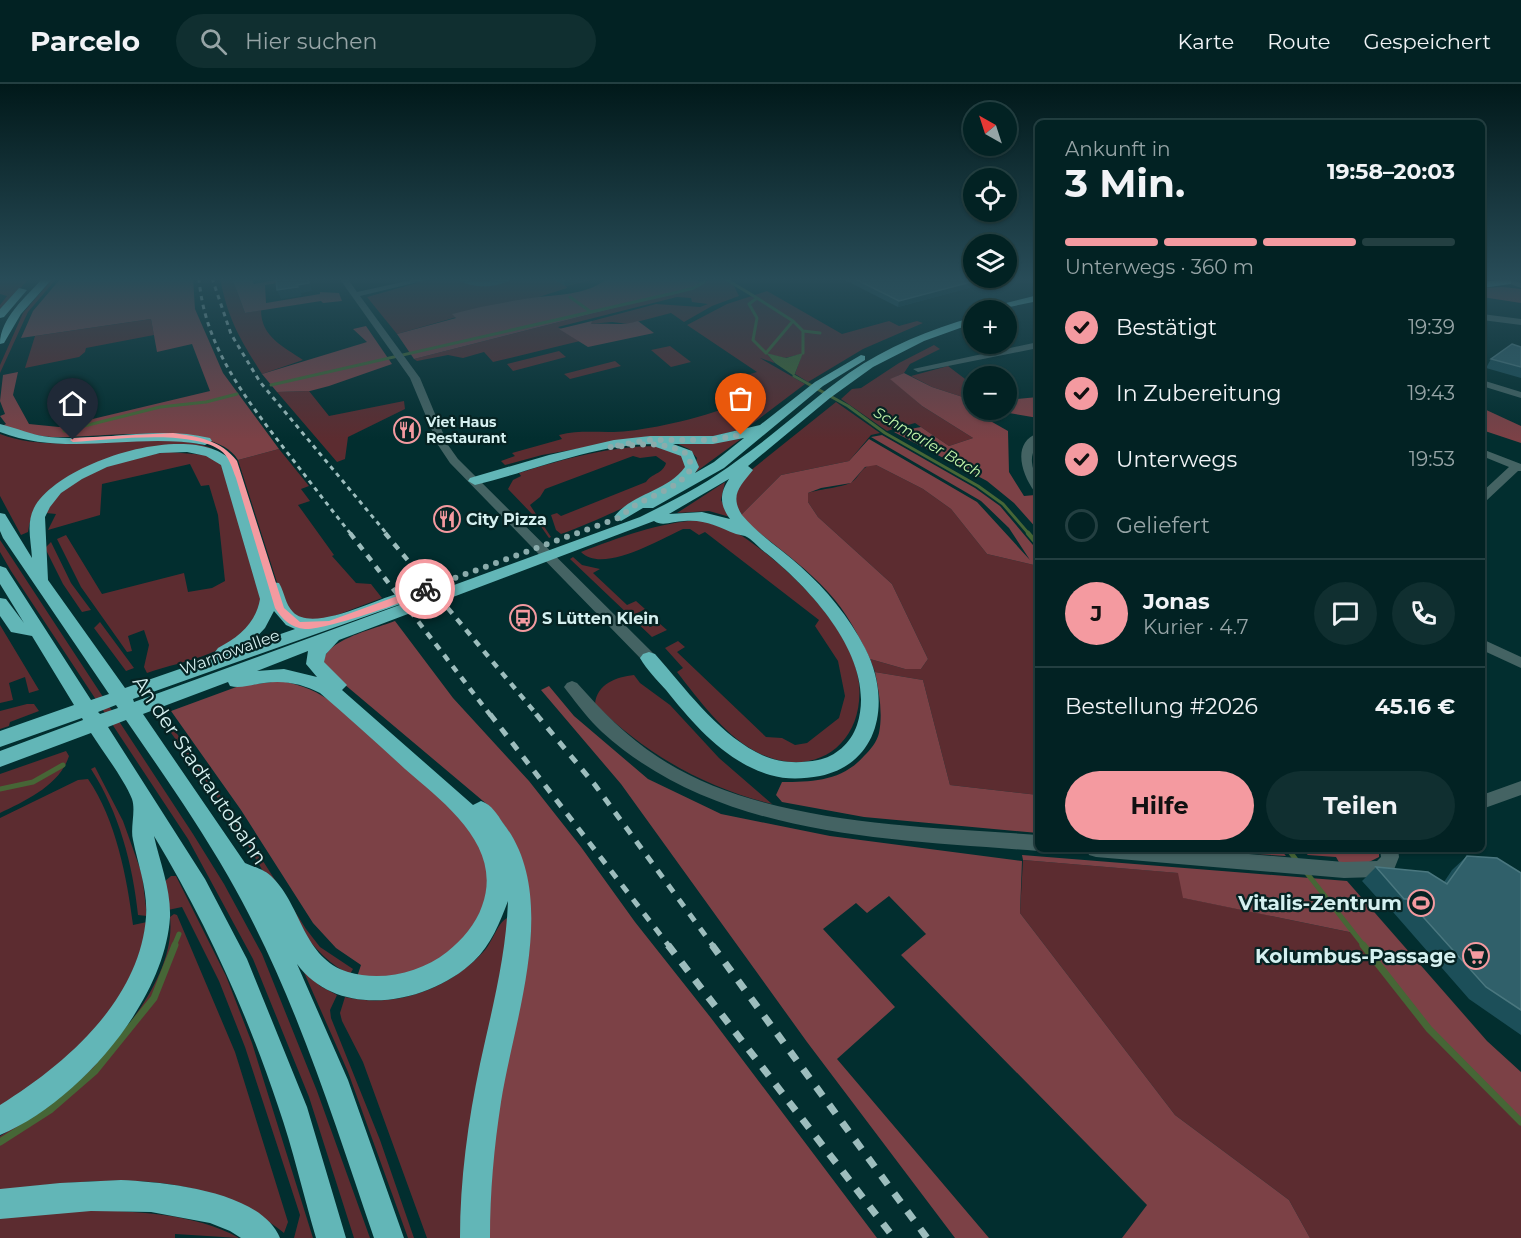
<!DOCTYPE html>
<html lang="de">
<head>
<meta charset="utf-8">
<style>
	body { margin:0; font-family:Montserrat,sans-serif; background:#102f30; color:#f1f3f6; height:100vh; display:flex; flex-direction:column; font-size:22px; white-space:nowrap }
	* { box-sizing:border-box; margin:0 }
	p { font-size:20px; color:#96a4a6 }
	.icon { flex:none; width:33px; height:33px; fill:none; stroke:currentColor; stroke-width:2; stroke-linecap:round; stroke-linejoin:round }
	.map { position:relative; flex:1; overflow:hidden }
	.panel { position:absolute; left:1035px; top:36px; width:450px; height:732px; display:flex; flex-direction:column; background:#022223; border-radius:9px; box-shadow:0 2px 4px #0004,0 0 0 2px #233f41 }
	.panel>* { flex:none }
	.needle { width:39px; rotate:321deg }
	.buttons { position:absolute; left:963px; top:18px; display:grid; gap:12px }
	.buttons a { display:grid; place-items:center; width:54px; height:54px; border-radius:50%; background:#022223; box-shadow:0 2px 4px #0004,0 0 0 2px #233f41; font-size:30px }
	.pin { position:absolute; display:grid; place-items:center; width:51px; height:51px; color:#fff; margin:-62px -26px; border-radius:50% 50% 50% 0; rotate:-45deg; box-shadow:0 0 6px #0007 }
	.pin .icon { rotate:45deg }
	.courier { position:absolute; display:grid; place-items:center; width:60px; height:60px; margin:-30px; border:4px solid #f49aa0; border-radius:50%; background:#fff; color:#222; box-shadow:0 2px 8px #0007 }
	.head em { font-style:normal; font-weight:700 }
	.head div { display:flex; flex-direction:column-reverse }
	.head { display:flex; align-items:center; justify-content:space-between; height:102px; padding:0 30px }
	h1 { font-size:39px; font-weight:700; line-height:45px }
	.bar { display:grid; grid-template-columns:repeat(4,1fr); gap:9px 6px; align-content:center; height:72px; padding:0 30px }
	.bar i { height:8px; border-radius:4px; background:#233f41 }
	.bar .on { background:#f49aa0 }
	.bar p { grid-column:span 4 }
	.line { display:flex; align-items:center; gap:15px; padding:0 30px; border-top:2px solid #233f41 }
	.line div { flex:1 }
	.round { display:grid; place-items:center; flex:none; width:63px; height:63px; border-radius:32px; background:#102f30 }
	ol { padding:0 30px; list-style:none }
	li { display:flex; align-items:center; gap:18px; height:66px }
	li p { margin-inline-start:auto }
	li .icon { padding:6px; border-radius:50%; background:#f49aa0; color:#111; stroke-width:4 }
	li:last-child { color:#96a4a6 }
	li i { width:33px; height:33px; border:3px solid #233f41; border-radius:50% }
	.button { display:flex; gap:12px; margin-top:auto; padding:12px 30px }
	.button a { flex:1; height:69px; border-radius:36px; background:#f49aa0; color:#111; font-size:24px; font-weight:700; line-height:69px; text-align:center }
	.button a+a { background:#102f30; color:#f1f3f6 }
	header { display:flex; align-items:center; gap:36px; box-sizing:border-box; height:84px; padding:0 30px; background:#022223; border-bottom:2px solid #233f41 }
	header strong { font-size:28px }
	nav { display:flex; gap:33px; margin-inline-start:auto; font-size:21px }
	.search { width:420px; height:54px; background:#102f30; display:flex; align-items:center; gap:15px; box-sizing:border-box; padding:0 21px; border-radius:33px; color:#96a4a6; font-size:22px }
	.map>svg:first-child { display:block }
	.green { fill:#5c2c30 }
	.forest { fill:#7c4146 }
	.water { fill:#466636 }
	.lines { fill:none; stroke-linecap:round; stroke-linejoin:round }
	.stream-far3 { stroke:#466636; stroke-width:3 }
	.stream-far2 { stroke:#466636; stroke-width:4.5 }
	.stream-far1 { stroke:#466636; stroke-width:5 }
	.stream { stroke:#466636; stroke-width:7 }
	.minor { fill:#446363; fill-rule:evenodd }
	.highway { fill:#62b6b7; fill-rule:evenodd }
	.rail-far3 { stroke:#9dbdbd; stroke-width:3; stroke-dasharray:4.5 4.5; stroke-linecap:butt }
	.rail-far2 { stroke:#9dbdbd; stroke-width:4.5; stroke-dasharray:7 7; stroke-linecap:butt }
	.rail-far1 { stroke:#9dbdbd; stroke-width:5; stroke-dasharray:9 9; stroke-linecap:butt }
	.rail { stroke:#9dbdbd; stroke-width:7; stroke-dasharray:11 11; stroke-linecap:butt }
	.wall { fill:#1c4f59 }
	.shaded-wall { fill:#093b42 }
	.building { fill:#30606a; stroke:#4a777f; stroke-width:1.5 }
	.route { fill:#f49aa0 }
	.done { stroke:#8bacac; stroke-width:6; stroke-dasharray:0 10.8 }
	.labels { text-anchor:middle; dominant-baseline:central; stroke-width:4.5; stroke-linejoin:round; paint-order:stroke }
	.far-poi-label { font-size:14px; font-weight:bold; fill:#d5f0f0; stroke:#062323; text-anchor:start }
	.far-water-label { font-size:15px; font-style:italic; fill:#c2f5aa; stroke:#062323 }
	.poi-label { font-size:16px; font-weight:bold; fill:#d5f0f0; stroke:#062323; text-anchor:start }
	.street-label { font-size:16px; fill:#d5f0f0; stroke:#062323 }
	.near-street-label { font-size:20px; fill:#d5f0f0; stroke:#062323 }
	.near-poi-label { font-size:20px; font-weight:bold; fill:#d5f0f0; stroke:#062323; text-anchor:end }
</style>
</head>
<body>
<header>
<strong>Parcelo</strong>
<div class="search"><svg class="icon" aria-label="search" viewBox="0 0 24 24"><circle cx="10" cy="10" r="6"/><path d="M15 15l6 6"/></svg>Hier suchen</div>
<nav><a>Karte</a><a>Route</a><a>Gespeichert</a></nav>
</header>
<div class="map">
<svg width="1521" height="1154" viewBox="0 0 1521 1154">
	<rect width="100%" height="100%" fill="#022e2f"/>
	<path class="green" d="M0,194H30L0,225V221L7,212L0,210Z
		M53,194H57L28,228L0,289V281L23,229Z
		M220,194H232L245,229L261,226C261,253 284,263 303,276L262,290C240,255 228,236 220,194Z
		M410,194H599L566,202L567,204L539,213L453,230L457,233L397,250L367,213L417,199Z
		M724,194L733,200L739,212L712,222L684,238L671,229L629,240L612,238L590,240L592,237L656,220L700,223L708,220L692,218L691,214L677,213L558,243L580,257L493,278L484,268L463,274L448,271L417,277L414,275L693,204L701,198Z
		M767,207L842,250L889,237L899,242L917,237L923,239L863,265L808,298L795,290L802,270L785,274L767,270L775,279L760,274L805,300L747,344L714,352H651L542,371L505,381L501,377L515,372L512,369L562,355L559,351C583,345 605,350 628,347C665,343 715,330 749,315L754,309C752,297 740,297 730,296L757,288L687,241L727,220Z
		M151,235L154,251L86,264L85,268L79,273L25,284L35,252Z
		M934,261L940,265L910,280L904,289L891,295L922,322L973,354L949,362L915,339L887,347L841,315L852,305L861,304L899,279Z
		M670,262L691,278L671,283L651,266Z
		M559,267L566,273L513,287L507,280Z
		M615,277L621,282L570,295L564,290Z
		M948,282L973,301L974,326H1004L1009,329L978,330L972,324V316L932,303L911,292Z
		M309,307L329,332L404,317L405,325L348,353L345,375L337,378L277,308Z
		M836,318L880,349L871,351L849,377L781,391L740,432C729,416 735,405 745,391Z
		M0,350C55,371 123,349 182,357C193,359 203,360 213,365C177,360 162,366 128,375C85,386 35,395 28,448L21,451L0,412Z
		M741,355L693,390L697,374L689,365L678,360Z
		M657,362L679,369L686,376C686,380 686,383 685,386C676,403 582,443 561,450L556,446L551,431L557,429L561,432L646,398C652,389 663,390 666,379L656,372L640,374L633,372L545,405L540,413L530,421L551,453L549,454L533,431L508,405L513,396L521,392L519,389C563,375 611,362 657,362Z
		M279,365L309,402L301,405L310,417L298,421L334,471L332,472L356,499L371,500L382,514L329,534L309,537L292,530L281,511L238,376Z
		M169,368L206,371L222,380L262,520C243,571 190,574 147,589L144,583L149,561L144,546L128,552L132,567L127,568L81,503L57,455L66,451L102,510L184,489L188,508L212,504L225,497L218,431L209,401L201,402L190,380L102,400L100,431L48,446L56,430L46,429C50,423 53,414 59,409C84,385 135,372 169,368Z
		M870,381H876L923,405L951,425L987,470L1034,481L1038,486V711L950,701L923,596L875,588L870,575L905,585H921L928,575L892,500L818,433L808,418V409C820,405 845,403 852,398C859,393 861,384 870,381Z
		M725,398L721,416L730,433L709,427L677,429Z
		M699,436C713,441 730,444 742,452C786,481 853,544 859,599C865,664 809,698 753,666C722,648 699,616 677,588L683,584L665,564L678,557L685,563L677,568L766,653L782,654L795,661L807,659L839,634L845,612L838,577L815,542L819,536L705,448L699,451L690,445H683C659,456 602,490 581,468C617,454 661,438 699,436Z
		M0,456L193,750L224,800L262,870L317,1007L370,1154H354L309,1013L253,875L188,755L11,487L0,468Z
		M51,458L71,499L91,526L82,528L63,500L45,464Z
		M573,473L582,481L600,485L593,489L627,521L636,517L645,525L636,530L650,543L659,539L667,546L652,553L570,475Z
		M100,538L134,584L126,587L94,544Z
		M0,541L39,606L29,609L25,593L9,599L13,616L0,619Z
		M634,591L640,599L670,621L719,674L772,720C705,704 644,669 595,620C597,600 616,593 634,591Z
		M27,620H34L39,627L10,638L9,642L0,645V627Z
		M168,637L234,731L306,845L320,863L353,885L350,890C302,870 260,777 230,732C209,701 186,670 164,639Z
		M66,667L69,672C60,701 25,717 0,729V690Z
		M95,683L123,737L142,790L147,832L138,831C133,781 119,728 91,685Z
		M88,695C116,736 127,793 133,841L147,838L146,855L126,905L83,962L0,1026V734L78,696Z
		M1023,776L1179,789L1184,814L1354,849L1429,945L1521,1038V1154H1310L1289,1116L1175,1031L1020,829Z
		M171,792H176L226,892L252,959L313,1154H294L300,1131L245,963L219,897L182,823L168,826L164,798Z
		M174,830L177,831L235,968L288,1138L284,1149C200,1081 100,1095 0,1106V1052L18,1041L111,963C140,928 175,880 170,833Z
		M509,833L463,1154H427L363,978L342,937L340,929L345,913C396,925 450,905 485,866C493,857 498,837 509,833Z
		M303,886L320,902L337,911L330,926L331,934L380,1056L414,1154H408L348,988Z
		M84,1126C132,1127 196,1129 239,1154L175,1150V1154H0V1133Z"/>
	<path class="forest" d="M61,194H193L195,225L223,289L279,365L238,376C214,335 95,355 52,353C34,352 19,347 2,342L6,340L0,332L5,330L0,317L3,291L18,288L13,311L29,340L59,343L210,307L192,260L157,268L151,235L21,254L33,227Z
		M232,194H251L254,200L286,194H308L265,201L266,219L320,210V208L339,209L342,217L323,219L321,217L245,229Z
		M608,194H691L701,198L693,204L414,275L397,250L456,234L452,230C478,223 505,218 531,214C558,210 586,212 608,194Z
		M1503,203L1521,205V219L1482,213V204Z
		M592,237L591,240C606,239 624,242 638,237L654,249L588,263L559,245Z
		M366,242L392,280L329,302L310,307L277,308L262,290L367,258L353,245Z
		M904,289L932,303L972,316V324L978,330L1008,347L1009,388L1024,412L1035,411L1038,414V446L1014,419L987,397L894,348L921,343L949,362L973,354L922,322L890,295Z
		M1007,308L1017,315L1038,313V334L1009,329L1004,326H1006Z
		M1482,324L1521,342V359L1482,346Z
		M882,351L975,404L1000,422L1038,467V486L1034,481L987,470L951,425L923,405L876,381L865,383L851,399L821,404L808,409V418L818,433L892,500L928,575L921,585H905L870,575C859,552 846,527 828,508C802,479 768,458 740,432L781,391L849,377L869,355L977,418L1030,476L1009,444L981,417L871,353Z
		M395,537L453,614L529,697L581,763L635,838L711,934L877,1154H488L489,1078L528,831C527,784 521,758 489,722L325,584C314,558 378,544 395,537Z
		M875,588L923,596L950,701L1038,711V749L864,733L782,718L776,711L782,698C813,698 842,697 864,672C870,666 877,658 879,649C883,629 879,608 875,588Z
		M280,597C303,601 317,607 336,621L460,731L479,755L491,799L480,836L446,873L405,892L357,893L361,881L336,864L313,839L241,726L171,627L239,602Z
		M549,602L574,632L648,695L721,730L830,752L1022,777L1020,829L1175,1031L1289,1116L1310,1154H1122L1147,1121L901,871L926,850L889,812L867,829L856,819L823,845L895,923L837,975L989,1154H955L807,958L621,700L541,606Z
		M1180,765H1280L1286,772Z
		M1300,765H1379V773L1369,778L1340,780L1336,773L1308,771Z
		M1022,771L1347,797L1487,957L1521,988V1038L1429,945L1354,849L1183,814L1178,789L1023,776Z"/>
	<path class="water" d="M766,269L786,274L803,269L794,292L775,279Z"/>
	<g class="lines">
		<path class="stream-far3" d="M724,194L757,214
			M570,213L591,228
			M757,214L793,237L766,269L753,256L757,234L749,220Z
			M793,237L803,247V269
			M803,247L820,249
			M794,292L848,322L885,349L978,402L1003,420L1029,450
			M271,301L674,209L694,204L704,198
			M64,347L160,323L206,318L237,310"/>
		<path class="stream-far2" d="M1028,449L1038,461"/>
		<path class="stream-far1" d="M0,705L33,698L63,681
			M1288,765L1297,777
			M1306,788L1364,862
			M174,862L179,850"/>
		<path class="stream" d="M1363,861L1429,945L1521,1038
			M0,1058L50,1026L95,987L154,914L175,861"/>
		<path class="minor" d="M339,194H347L357,208L421,194H435L360,212L420,294L448,361L458,375L654,570L656,574L654,578H644L450,379L438,361L410,294Z
			M456,194L479,198L514,194C498,204 472,206 456,194Z
			M1493,194H1504L1521,199V204Z
			M1482,230L1521,235V241L1482,236Z
			M1038,258V264L918,288L913,285Z
			M1482,296L1521,308V314L1482,302Z
			M1038,349C1038,360 1031,368 1032,378C1033,389 1038,397 1038,409L1034,407C1022,390 1011,359 1038,349Z
			M1482,365L1521,380V387H1518L1486,417L1482,418V408L1509,383L1482,372Z
			M1482,555L1521,573V584L1482,566Z
			M572,597L577,599C602,627 626,652 658,673C760,741 919,742 1038,751V765H1043L1038,767C890,755 719,754 602,648C589,636 578,621 567,607L564,603L567,599Z
			M1521,697V711L1482,725V711Z
			M1087,765H1191L1344,778L1377,777L1381,773L1380,765H1398L1399,773L1393,788L1377,793L1344,794L1096,773L1089,771Z"/>
		<path class="highway" d="M43,194H53L21,230L4,259L0,260C0,234 26,213 43,194Z
			M1508,195L1511,196V200L1482,204V198Z
			M19,204L27,206L4,233L0,234V225Z
			M1038,211V217L995,226H978Z
			M974,233V239L924,257L873,283L830,314L748,382L753,386C741,401 729,411 742,431C759,451 781,465 800,482C827,506 849,533 865,564C891,614 882,679 820,692C803,695 787,696 770,691C726,678 694,641 666,606C657,596 647,586 640,574L643,570L649,568L655,570C685,604 715,646 756,668C776,679 796,680 818,676C835,673 851,659 857,641C878,577 812,506 766,469C759,464 752,455 745,452C742,451 739,451 736,450C718,443 705,435 684,437C674,437 662,443 654,437L339,556L326,570L324,578L347,601L342,606L473,721L481,717C492,721 497,730 503,739C561,813 514,934 501,1018C494,1063 490,1108 490,1154H460C460,1096 468,1037 480,980C492,925 506,873 508,817C500,838 491,861 474,877C429,920 339,937 297,880L348,996L404,1154H374C332,1031 293,905 228,792C197,738 161,687 126,636L108,643L205,795L247,875L307,1023L346,1154H316C303,1110 293,1065 278,1022C246,927 206,838 154,752C160,779 171,805 170,833C165,918 77,1019 0,1051V1021C66,980 140,916 146,833C148,806 138,781 133,756C130,744 136,727 132,715C124,695 103,668 91,649L0,683V667L83,636L82,634L0,663V647L74,621L32,552L11,548L0,532V514L6,515L24,539L0,500V482L6,484L91,616L109,610L3,454L0,447V429L5,430L32,474C31,456 26,440 34,424C59,377 196,334 234,379L271,498L279,499C285,509 285,520 293,528C313,549 378,514 403,508L409,509L411,513L409,517L133,615L134,618L640,433C674,416 708,399 738,376C777,349 811,316 849,289C887,263 930,245 974,233ZM187,368L206,372L221,381L260,515C256,539 239,553 218,564L215,568L217,572L125,604L48,496L45,433L50,423L61,409L82,395L107,383L160,369ZM729,395C719,410 720,421 730,435L702,428L669,430ZM274,527L286,541L295,545L249,561L265,544ZM308,567L306,580L317,593L284,585L257,587ZM228,598L230,602C241,605 253,600 264,599C285,596 302,600 320,609C349,634 377,659 405,685C444,719 504,762 482,822C476,840 462,856 447,868C420,889 381,898 348,888C303,874 302,823 273,794C266,786 254,783 245,779L143,630ZM116,621L118,624L100,630L98,628Z
			M861,271L865,272V276L823,302L724,384L653,424H643L621,437L614,433C632,409 667,408 685,383L681,372L656,363L655,360C593,360 534,387 475,401L468,397L470,394L549,371L614,356L650,352H713L760,341L815,298ZM744,354L714,378L695,389L699,383L692,367L673,360H713Z
			M0,340C17,344 31,351 49,353C103,358 156,341 210,354L212,357L205,361C135,348 68,374 0,348Z
			M121,1096C165,1098 261,1107 280,1154H241L230,1147L210,1139L151,1128L91,1127L0,1135V1105L60,1099Z"/>
		<path class="rail-far3" d="M199,194C204,262 246,315 286,367C308,395 329,423 351,450
			M212,194L231,250L260,298L387,450"/>
		<path class="rail-far2" d="M350,449L491,632
			M385,449L538,632"/>
		<path class="rail-far1" d="M490,630L669,862
			M536,630L595,701L713,862"/>
		<path class="rail" d="M668,861L894,1154
			M712,861L927,1154"/>
	</g>
	<path class="wall" d="M552,194H594L565,202Z
		M841,194H1006L898,223Z
		M1521,263V294L1486,284L1491,275Z
		M1467,772L1521,789V951L1469,915L1393,828H1390L1362,797L1376,783L1444,798L1452,786Z"/>
	<path class="shaded-wall" d="M309,194L312,207L301,209V212L281,215L277,206Z
		M572,194H594L565,202L564,196Z
		M986,194H1006L898,223L899,217Z"/>
	<path class="building" d="M276,194H308L309,199L297,201L298,203L277,206Z
		M560,194H572L564,196Z
		M853,194H986L899,217Z
		M1512,260L1521,263V283L1491,275Z
		M1467,772L1497,774L1521,789V926L1486,903L1407,815H1404L1376,783L1428,788L1447,800Z"/>
	<linearGradient id="sky" x2="0" y2="1"><stop stop-color="#01191a"/><stop offset="0.55" stop-color="#284c58"/><stop offset="1" stop-color="#284c58" stop-opacity="0"/></linearGradient>
	<rect width="1521" height="355" fill="url(#sky)"/>
	<path class="route" d="M173,349C199,353 221,356 237,377L284,524L300,538L329,537L422,503L430,505C417,515 322,547 305,545C291,544 282,535 275,524L236,394C232,384 229,372 220,366C188,345 111,356 73,358L70,356L73,354Z"/>
	<g class="lines">
		<path class="done" d="M425,505L621,433C640,411 677,410 692,383L687,370C662,355 636,362 609,363L648,356H711L741,351"/>
	</g>
	<defs>
		<symbol id="restaurant-ring" viewBox="-11 -11 22 22"><circle r="9.5" fill="#062323" stroke="#f49aa0" stroke-width="1.5"/><path d="M-5-6h1v4h1v-4h1v4h1v-4h1v5L-1.5 .5V6h-2V.5L-5-1ZM5-6V6H3V1.5H1.5Q1.5-4 5-6Z" fill="#f49aa0"/></symbol>
		<symbol id="bus-ring" viewBox="-11 -11 22 22"><circle r="9.5" fill="#062323" stroke="#f49aa0" stroke-width="1.5"/><path d="M-5-6H5V4H4V6H2V4H-2V6H-4V4H-5ZM-3.5-4V0h7V-4ZM-3.5 1.2v1.5H-2V1.2ZM2 1.2v1.5H3.5V1.2Z" fill="#f49aa0"/></symbol>
		<symbol id="stadium-ring" viewBox="-11 -11 22 22"><circle r="9.5" fill="#062323" stroke="#f49aa0" stroke-width="1.5"/><path d="M0-5a6.5 5 0 1 0 0 10a6.5 5 0 1 0 0-10ZM-3.5-1.8h7v3.6h-7Z" fill="#f49aa0"/></symbol>
		<symbol id="supermarket-ring" viewBox="-11 -11 22 22"><circle r="9.5" fill="#062323" stroke="#f49aa0" stroke-width="1.5"/><path d="M-6-5.5h2.5l.6 2H6L4.5 2H-2.5L-4.4-4H-6ZM-1.5 3.2a1.3 1.3 0 1 0 .1 0ZM3 3.2a1.3 1.3 0 1 0 .1 0Z" fill="#f49aa0"/></symbol>
	</defs>
	<g fill-rule="evenodd">
		<use href="#restaurant-ring" x="392" y="331" width="30" height="30"/>
		<use href="#restaurant-ring" x="432" y="420" width="30" height="30"/>
		<use href="#bus-ring" x="508" y="519" width="30" height="30"/>
		<use href="#stadium-ring" x="1406" y="804" width="30" height="30"/>
		<use href="#supermarket-ring" x="1461" y="857" width="30" height="30"/>
	</g>
	<g class="labels">
		<g class="far-poi-label">
			<text x="426" y="338">Viet Haus<tspan x="426" dy="16">Restaurant</tspan></text>
		</g>
		<g class="far-water-label">
			<text transform="translate(928 358) rotate(31)">Schmarler Bach</text>
		</g>
		<g class="poi-label">
			<text x="466" y="435">City Pizza</text>
			<text x="542" y="534">S Lütten Klein</text>
		</g>
		<g class="street-label">
			<text transform="translate(230 568) rotate(-20)">Warnowallee</text>
		</g>
		<g class="near-street-label">
			<text transform="translate(200 686) rotate(56)">An der Stadtautobahn</text>
		</g>
		<g class="near-poi-label">
			<text x="1402" y="819">Vitalis-Zentrum</text>
			<text x="1456" y="872">Kolumbus-Passage</text>
		</g>
	</g>
</svg>
<div class="buttons">
<a><svg class="needle" viewBox="-14 -14 28 28"><path d="M0-13l5 13h-10z" fill="#e53935"/><path d="M0 13l5-13h-10z" fill="#96a4a6"/></svg></a>
<a><svg class="icon" aria-label="locate" viewBox="0 0 24 24"><circle cx="12" cy="12" r="6"/><path d="M12 2v4M12 18v4M2 12h4M18 12h4"/></svg></a>
<a><svg class="icon" aria-label="layers" viewBox="0 0 24 24"><path d="M12 4l9 5-9 5-9-5zM3 14l9 5 9-5"/></svg></a>
<a>+</a>
<a>−</a>
</div>
<div class="pin" style="left:741px;top:351px;background:#ea580c"><svg class="icon" aria-label="bag" viewBox="0 0 24 24"><path d="M5 8h14l-1 12H6zM9 8a3 3 0 0 1 6 0"/></svg></div>
<div class="pin" style="left:73px;top:356px;background:#1f2937"><svg class="icon" aria-label="home" viewBox="0 0 24 24"><path d="M3 11l9-7 9 7M6 9v11h12V9"/></svg></div>
<div class="courier" style="left:425px;top:505px"><svg class="icon" aria-label="bike" viewBox="0 0 24 24"><circle cx="6" cy="16" r="4"/><circle cx="18" cy="16" r="4"/><path d="M6 16l4-8h5l3 8M10 8l3 8H6M13 5h3"/></svg></div>
<section class="panel">
<div class="head"><div><h1>3 Min.</h1><p>Ankunft in</p></div><em>19:58–20:03</em></div>
<div class="bar"><i class="on"></i><i class="on"></i><i class="on"></i><i></i><p>Unterwegs · 360 m</p></div>
<ol>
<li><svg class="icon" aria-label="check" viewBox="0 0 24 24"><path d="M5 12l5 5 9-10"/></svg>Bestätigt<p>19:39</p></li>
<li><svg class="icon" aria-label="check" viewBox="0 0 24 24"><path d="M5 12l5 5 9-10"/></svg>In Zubereitung<p>19:43</p></li>
<li><svg class="icon" aria-label="check" viewBox="0 0 24 24"><path d="M5 12l5 5 9-10"/></svg>Unterwegs<p>19:53</p></li>
<li><i></i>Geliefert</li>
</ol>
<div class="line" style="height:108px"><b class="round" style="background:#f49aa0;color:#111">J</b><div><b>Jonas</b><p>Kurier · 4.7</p></div><a class="round"><svg class="icon" aria-label="chat" viewBox="0 0 24 24"><path d="M4 5h16v11H9l-5 4z"/></svg></a><a class="round"><svg class="icon" aria-label="phone" viewBox="0 0 24 24"><path d="M5 4h4l2 5-3 2q2 4 5 5l2-3 5 2v4C11 20 4 13 5 4z"/></svg></a></div>
<div class="line" style="height:78px"><div>Bestellung #2026</div><b>45.16 €</b></div>
<div class="button"><a>Hilfe</a><a>Teilen</a></div>
</section>
</div>
</body>
</html>
